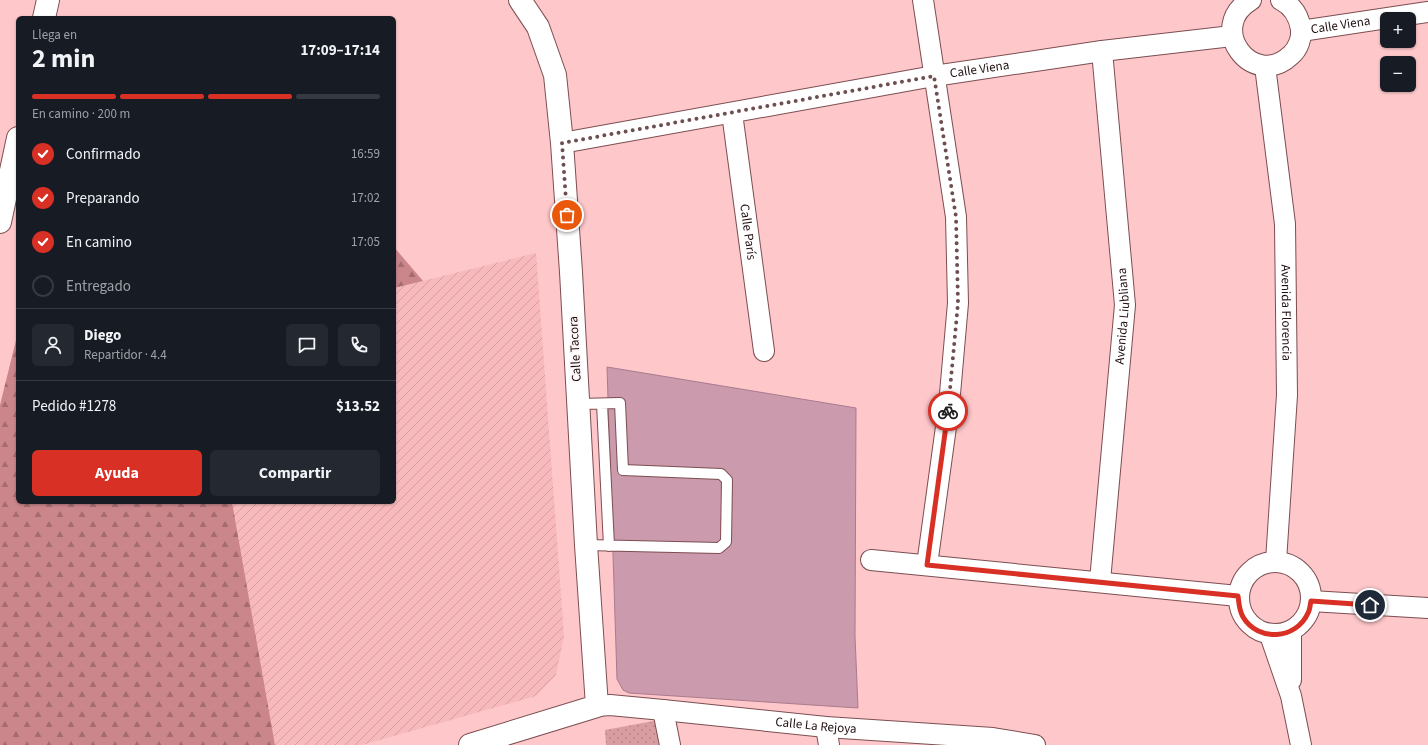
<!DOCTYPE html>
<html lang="es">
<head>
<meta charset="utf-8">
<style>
	body { margin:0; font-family:"Source Sans 3",sans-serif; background:#242831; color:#f1f3f6; height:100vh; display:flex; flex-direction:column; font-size:15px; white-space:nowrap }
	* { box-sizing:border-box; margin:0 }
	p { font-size:13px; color:#9ea1a6 }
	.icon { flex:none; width:22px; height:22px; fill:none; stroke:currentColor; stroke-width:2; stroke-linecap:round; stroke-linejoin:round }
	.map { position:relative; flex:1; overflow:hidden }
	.side { position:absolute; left:16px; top:16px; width:380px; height:488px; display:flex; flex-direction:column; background:#171b24; border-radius:6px; box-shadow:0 1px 3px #0004 }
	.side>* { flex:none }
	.controls { position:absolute; left:1380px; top:12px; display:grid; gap:8px }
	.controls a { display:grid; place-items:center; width:36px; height:36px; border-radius:6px; background:#171b24; box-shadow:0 1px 3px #0004; font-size:20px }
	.pin { position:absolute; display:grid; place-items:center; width:34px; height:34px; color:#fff; margin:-17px; border:2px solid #fff; border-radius:50%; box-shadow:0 1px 4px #0007 }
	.courier { position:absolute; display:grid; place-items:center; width:40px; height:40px; margin:-20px; border:3px solid #d93025; border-radius:50%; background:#fff; color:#222; box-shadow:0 1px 5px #0007 }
	.headline em { font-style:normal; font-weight:700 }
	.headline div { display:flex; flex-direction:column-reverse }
	.headline { display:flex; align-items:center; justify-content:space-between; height:68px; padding:0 16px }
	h1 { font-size:26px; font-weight:700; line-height:30px }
	.bar { display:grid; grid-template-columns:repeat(4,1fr); gap:6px 4px; align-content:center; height:48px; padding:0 16px }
	.bar i { height:5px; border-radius:3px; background:#363941 }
	.bar .on { background:#d93025 }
	.bar p { grid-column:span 4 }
	.line { display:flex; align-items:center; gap:10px; padding:0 16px; border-top:1px solid #363941 }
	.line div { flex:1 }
	.round { display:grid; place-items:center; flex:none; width:42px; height:42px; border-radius:6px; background:#242831 }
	ol { padding:0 16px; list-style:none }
	li { display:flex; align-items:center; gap:12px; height:44px }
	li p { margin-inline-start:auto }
	li .icon { padding:4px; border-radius:50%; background:#d93025; color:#fff; stroke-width:4 }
	li:last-child { color:#9ea1a6 }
	li i { width:22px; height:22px; border:2px solid #363941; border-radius:50% }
	.primary-button { display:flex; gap:8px; margin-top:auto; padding:8px 16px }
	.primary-button a { flex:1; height:46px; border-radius:6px; background:#d93025; color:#fff; font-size:16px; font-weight:700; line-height:46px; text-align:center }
	.primary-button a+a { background:#242831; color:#f1f3f6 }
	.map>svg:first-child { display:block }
	.industrial { fill:url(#industrial-furrows) }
	.green { fill:url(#green-dots) }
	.forest { fill:url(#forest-firs) }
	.building { fill:#cb9aac; stroke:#aa7b8d }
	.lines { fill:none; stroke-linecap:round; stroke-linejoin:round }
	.service-casing { stroke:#7c4e51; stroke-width:12 }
	.minor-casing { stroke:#7c4e51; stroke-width:22 }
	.tertiary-casing { stroke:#7c4e51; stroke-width:24 }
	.trunk-casing { stroke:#7c4e51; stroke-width:24 }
	.service { stroke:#fff; stroke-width:10 }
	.minor { stroke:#fff; stroke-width:20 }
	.tertiary { stroke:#fff; stroke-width:22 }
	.trunk { stroke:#fff; stroke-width:22 }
	.done { stroke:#6e4f50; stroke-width:4; stroke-dasharray:0 7.2 }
	.route { stroke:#d93025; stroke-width:5 }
	.labels { text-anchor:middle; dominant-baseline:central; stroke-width:3.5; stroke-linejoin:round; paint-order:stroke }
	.street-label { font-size:13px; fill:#200e0f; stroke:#fcf6f6 }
</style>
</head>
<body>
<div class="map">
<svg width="1428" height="745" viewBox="0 0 1428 745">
	<defs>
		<pattern id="industrial-furrows" width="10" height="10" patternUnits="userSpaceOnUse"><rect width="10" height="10" fill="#f7b9bc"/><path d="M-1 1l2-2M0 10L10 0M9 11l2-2" fill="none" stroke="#d39ea0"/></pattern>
		<pattern id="green-dots" width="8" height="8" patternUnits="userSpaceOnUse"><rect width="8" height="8" fill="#d89da1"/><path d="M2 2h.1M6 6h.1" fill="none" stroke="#b98689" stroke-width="1.8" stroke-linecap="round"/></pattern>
		<pattern id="forest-firs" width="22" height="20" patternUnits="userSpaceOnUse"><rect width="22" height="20" fill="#cb868b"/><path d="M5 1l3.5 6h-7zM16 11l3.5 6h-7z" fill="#a46c70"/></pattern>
	</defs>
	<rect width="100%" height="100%" fill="#fec7ca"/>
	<path class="industrial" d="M536,253L564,636L556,675L536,696L362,745H275L232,502H394V288Z"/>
	<path class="green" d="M659,720L664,745H606L605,730Z"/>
	<path class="forest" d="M394,247L423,281L394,288Z
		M18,332V502H232L275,745H0V405Z"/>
	<path class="building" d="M607,367L856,408L855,636L858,708L629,693L623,690L617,679Z"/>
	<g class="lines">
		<defs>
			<path id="service" d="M578,404L620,403L623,470L721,474L727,480L726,542L719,548L586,545
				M602,404L609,546"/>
			<g id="minor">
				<path d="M923,0L956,217L958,303L949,405L927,565"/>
				<path d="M1251,0C1205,27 1253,91 1291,55C1298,49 1302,38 1301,29C1299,17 1293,6 1281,0"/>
				<path id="s1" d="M1301,31L1428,12"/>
				<path id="s2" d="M1265,66L1285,224L1287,395L1276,561"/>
				<path id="s3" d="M732,113L764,351"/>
				<path id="s4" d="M562,143L934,76L1102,51L1232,36"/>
				<path d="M871,560L1238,596"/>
				<circle cx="1275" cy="598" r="36"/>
				<path id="s5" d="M1100,581L1125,305L1102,51"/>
				<path d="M1311,601L1428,608"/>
				<path d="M1291,631V680"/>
				<path d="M1270,635L1291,696L1301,745"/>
				<path id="s6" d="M597,706L610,705L663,710L826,727L993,738L1035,745"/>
				<path d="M663,710L670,745"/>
				<path d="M826,727L829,745"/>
			</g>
			<path id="tertiary" d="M470,745L597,706L586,545L571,272L562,143L555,75L538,27L520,0"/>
			<path id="trunk" d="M44,18L48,0
				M0,222L18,138"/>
		</defs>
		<use href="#service" class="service-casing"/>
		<use href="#minor" class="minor-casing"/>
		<use href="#tertiary" class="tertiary-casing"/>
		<use href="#trunk" class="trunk-casing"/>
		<use href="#service" class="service"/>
		<use href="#minor" class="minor"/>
		<use href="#tertiary" class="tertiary"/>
		<use href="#trunk" class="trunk"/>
	</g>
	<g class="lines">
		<path class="done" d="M567,215L562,143L934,76L956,217L958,303L948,411"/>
		<path class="route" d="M948,411L927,565L1238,596C1239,603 1239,610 1243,617C1258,642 1296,640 1308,613C1310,610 1310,605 1311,601L1370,605"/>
	</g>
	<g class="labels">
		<g class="street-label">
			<text stroke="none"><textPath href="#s1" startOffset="40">Calle Viena</textPath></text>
			<text stroke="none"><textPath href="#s4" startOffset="424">Calle Viena</textPath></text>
			<text stroke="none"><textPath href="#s3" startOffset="120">Calle París</textPath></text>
			<text stroke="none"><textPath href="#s2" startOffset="248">Avenida Florencia</textPath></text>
			<text stroke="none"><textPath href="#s5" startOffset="266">Avenida Liubliana</textPath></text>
			<text transform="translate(575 349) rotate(-93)">Calle Tacora</text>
			<text stroke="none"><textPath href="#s6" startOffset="220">Calle La Rejoya</textPath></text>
		</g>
	</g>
</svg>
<div class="controls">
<a>+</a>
<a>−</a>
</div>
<div class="pin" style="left:567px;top:215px;background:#ea580c"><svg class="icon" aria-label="bag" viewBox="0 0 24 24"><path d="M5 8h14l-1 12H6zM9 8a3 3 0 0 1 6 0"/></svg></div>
<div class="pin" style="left:1370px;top:605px;background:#1f2937"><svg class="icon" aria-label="home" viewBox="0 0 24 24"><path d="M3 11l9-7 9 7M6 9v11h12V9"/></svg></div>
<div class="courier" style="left:948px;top:411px"><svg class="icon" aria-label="bike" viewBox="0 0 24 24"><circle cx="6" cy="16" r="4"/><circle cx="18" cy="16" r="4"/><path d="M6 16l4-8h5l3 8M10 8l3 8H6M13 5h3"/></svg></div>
<section class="side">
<div class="headline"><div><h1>2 min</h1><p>Llega en</p></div><em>17:09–17:14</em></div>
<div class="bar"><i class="on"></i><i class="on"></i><i class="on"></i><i></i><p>En camino · 200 m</p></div>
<ol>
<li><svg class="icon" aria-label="check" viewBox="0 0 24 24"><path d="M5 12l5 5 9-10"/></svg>Confirmado<p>16:59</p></li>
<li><svg class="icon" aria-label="check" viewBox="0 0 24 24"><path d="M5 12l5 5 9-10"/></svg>Preparando<p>17:02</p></li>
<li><svg class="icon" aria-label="check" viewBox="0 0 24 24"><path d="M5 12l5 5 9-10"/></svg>En camino<p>17:05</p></li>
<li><i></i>Entregado</li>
</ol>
<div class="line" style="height:72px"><a class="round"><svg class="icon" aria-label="person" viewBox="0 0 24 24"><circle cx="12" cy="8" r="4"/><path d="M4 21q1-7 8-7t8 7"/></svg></a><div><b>Diego</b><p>Repartidor · 4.4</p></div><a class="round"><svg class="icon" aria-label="chat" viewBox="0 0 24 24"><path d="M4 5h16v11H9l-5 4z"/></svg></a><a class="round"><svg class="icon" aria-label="phone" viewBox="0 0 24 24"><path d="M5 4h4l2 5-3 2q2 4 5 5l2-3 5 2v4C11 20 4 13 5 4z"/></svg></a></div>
<div class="line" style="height:52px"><div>Pedido #1278</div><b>$13.52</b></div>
<div class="primary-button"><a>Ayuda</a><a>Compartir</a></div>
</section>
</div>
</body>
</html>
